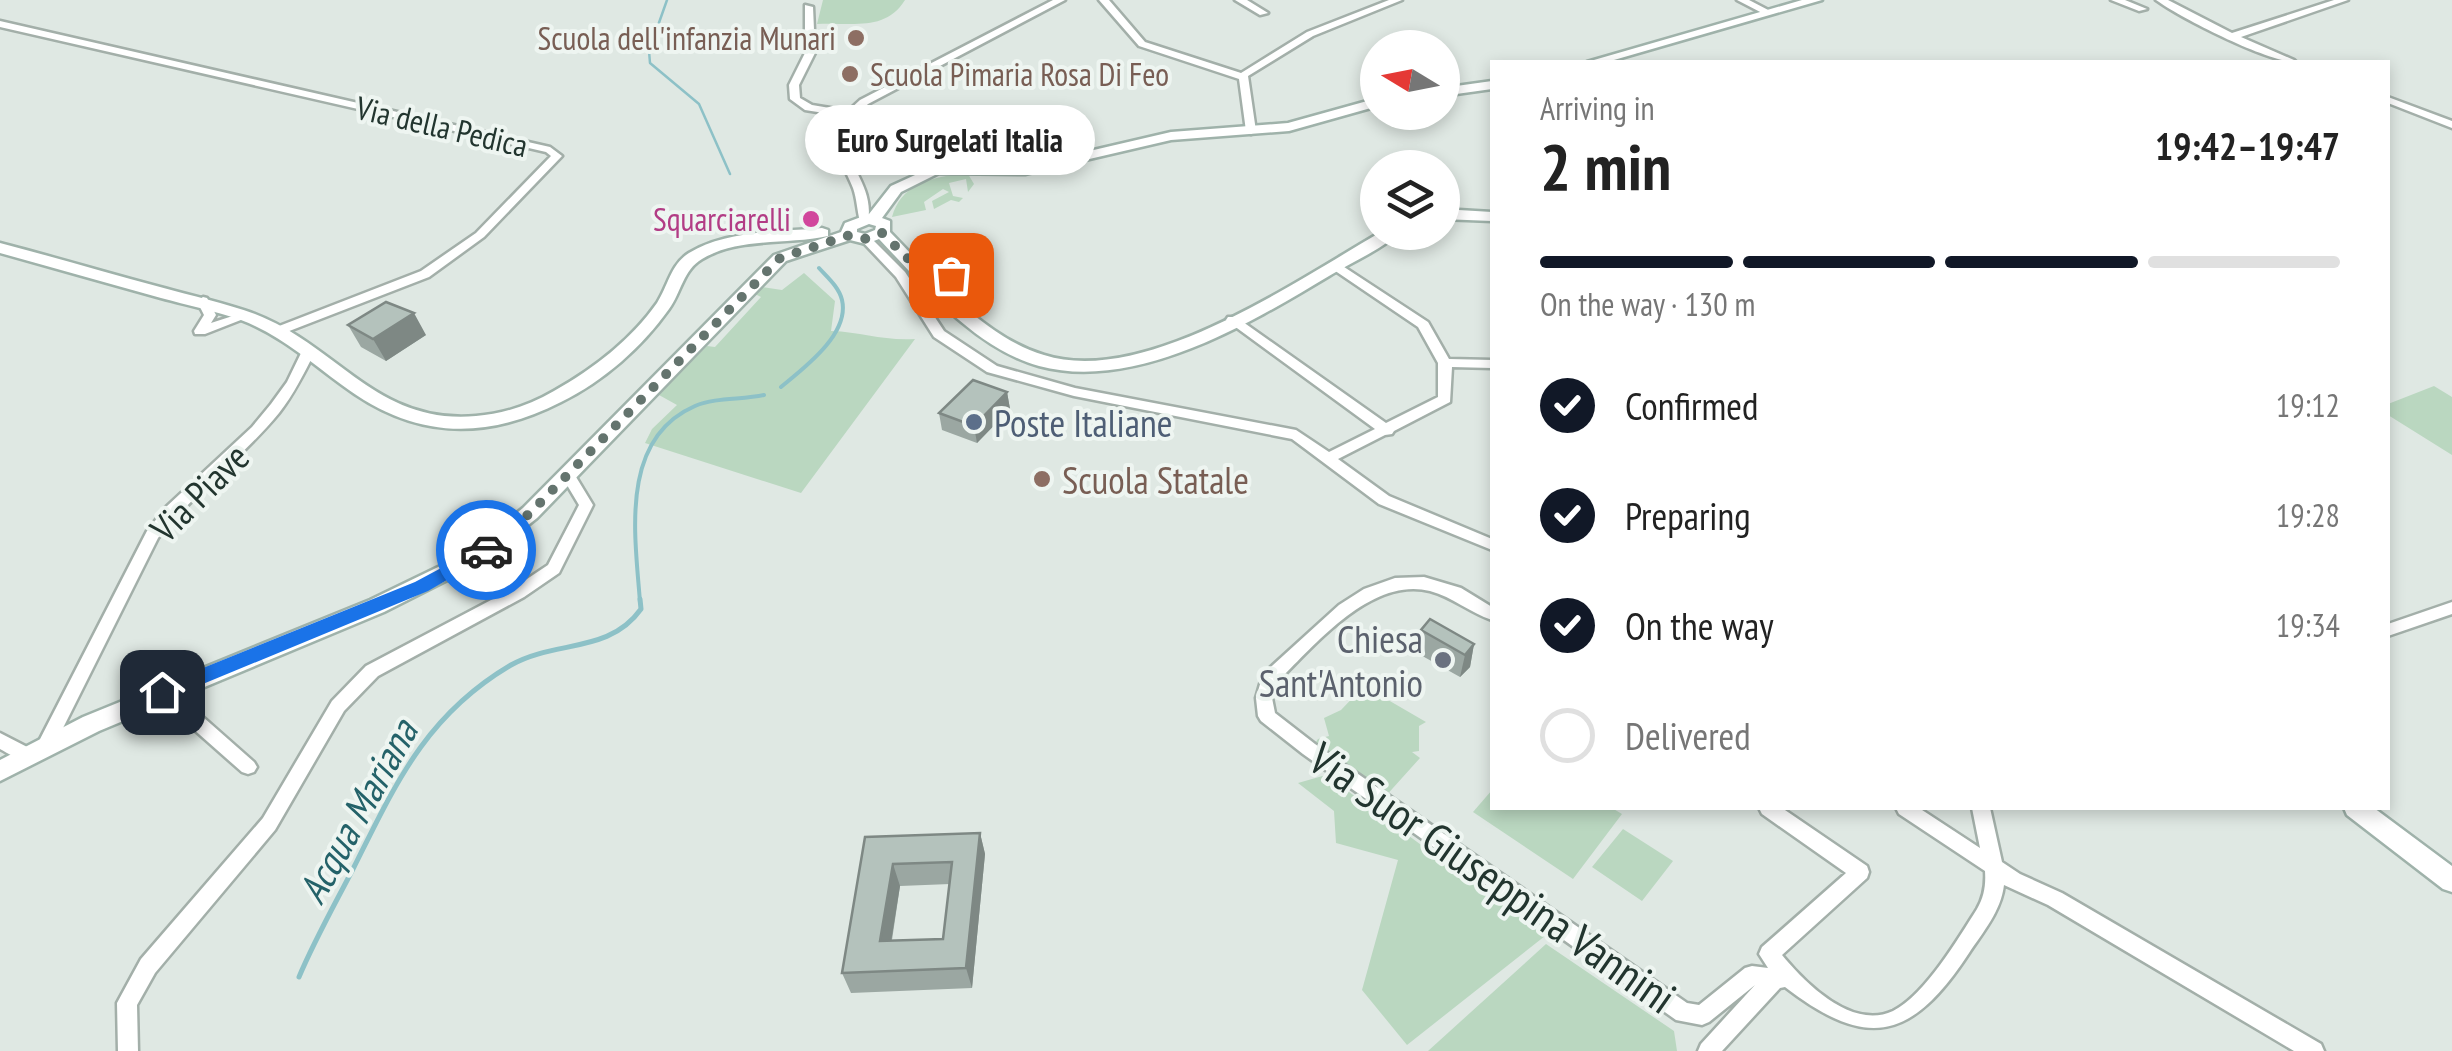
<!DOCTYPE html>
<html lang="en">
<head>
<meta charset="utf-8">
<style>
	body { margin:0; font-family:"PT Sans Narrow",sans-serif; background:#f6f6f6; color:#222; height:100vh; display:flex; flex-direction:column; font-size:38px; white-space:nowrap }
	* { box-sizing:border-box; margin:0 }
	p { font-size:32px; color:#767676 }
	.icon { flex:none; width:55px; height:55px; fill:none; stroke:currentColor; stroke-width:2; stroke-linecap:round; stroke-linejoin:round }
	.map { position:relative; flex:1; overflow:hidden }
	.details { position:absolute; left:1490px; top:60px; width:900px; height:750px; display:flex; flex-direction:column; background:#fff; border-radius:0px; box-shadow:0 5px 15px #0003 }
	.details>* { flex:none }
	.needle { width:65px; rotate:280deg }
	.controls { position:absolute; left:1360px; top:30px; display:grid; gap:20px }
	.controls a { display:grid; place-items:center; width:100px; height:100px; border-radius:50%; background:#fff; box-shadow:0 5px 15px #0003; font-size:50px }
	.pin { position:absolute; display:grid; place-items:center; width:85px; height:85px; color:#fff; margin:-42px; border-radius:20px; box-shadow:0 5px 15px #0006 }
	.courier { position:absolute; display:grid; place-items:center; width:100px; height:100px; margin:-50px; border:8px solid #1a73e8; border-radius:50%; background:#fff; color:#222; box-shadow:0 2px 12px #0007 }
	.bubble { position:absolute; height:70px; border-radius:35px; background:#fff; box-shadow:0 5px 15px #0003; font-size:32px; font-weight:700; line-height:70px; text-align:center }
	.overview em { font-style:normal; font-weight:700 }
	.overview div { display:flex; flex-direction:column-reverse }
	.overview { display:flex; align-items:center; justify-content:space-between; height:170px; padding:0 50px }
	h1 { font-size:65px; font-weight:700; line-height:75px }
	.bar { display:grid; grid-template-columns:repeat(4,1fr); gap:15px 10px; align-content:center; height:120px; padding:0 50px }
	.bar i { height:12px; border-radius:8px; background:#e0e0e0 }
	.bar .active { background:#111827 }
	.bar p { grid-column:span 4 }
	ol { padding:0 50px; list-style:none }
	li { display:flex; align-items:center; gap:30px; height:110px }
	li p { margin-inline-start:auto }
	li .icon { padding:10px; border-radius:50%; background:#111827; color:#fff; stroke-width:4 }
	li:last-child { color:#767676 }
	li i { width:55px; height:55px; border:5px solid #e0e0e0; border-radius:50% }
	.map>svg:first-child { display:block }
	.green { fill:#bad7c0 }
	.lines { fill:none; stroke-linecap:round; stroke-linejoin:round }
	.stream-far2 { stroke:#8dc1c7; stroke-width:2.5 }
	.stream-far1 { stroke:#8dc1c7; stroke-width:4 }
	.stream { stroke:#8dc1c7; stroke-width:5 }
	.street-casing { stroke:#a3afa9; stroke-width:5 }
	.secondary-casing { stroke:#9fb2aa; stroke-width:5 }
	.street { fill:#fff; fill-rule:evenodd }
	.secondary { fill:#fff; fill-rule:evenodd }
	.wall { fill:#9ba7a2; fill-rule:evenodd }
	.shaded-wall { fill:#7e8884 }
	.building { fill:#b4c2bc; stroke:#7e8884; stroke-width:2.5; fill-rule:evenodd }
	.route { fill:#1a73e8 }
	.done { stroke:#64746e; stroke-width:10; stroke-dasharray:0 18 }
	.education-dot { fill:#8d6e63; stroke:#eef5f1; stroke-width:4 }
	.hotel-dot { fill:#d1479c; stroke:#eef5f1; stroke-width:4 }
	.service-dot { fill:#5c6f8a; stroke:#eef5f1; stroke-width:4 }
	.worship-dot { fill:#6b7280; stroke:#eef5f1; stroke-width:4 }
	.labels { text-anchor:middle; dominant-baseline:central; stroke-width:8; stroke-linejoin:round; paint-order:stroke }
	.far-education-label { font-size:32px; fill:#785e54; stroke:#eef5f1; text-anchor:end }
	.far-street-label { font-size:32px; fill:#22352f; stroke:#eef5f1 }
	.far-hotel-label { font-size:32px; fill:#b23c85; stroke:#eef5f1; text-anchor:end }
	.service-label { font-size:38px; fill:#4e5e75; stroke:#eef5f1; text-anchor:start }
	.education-label { font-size:38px; fill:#785e54; stroke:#eef5f1; text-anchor:start }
	.street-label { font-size:38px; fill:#22352f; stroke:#eef5f1 }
	.worship-label { font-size:38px; fill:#5b616d; stroke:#eef5f1; text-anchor:end }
	.water-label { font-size:40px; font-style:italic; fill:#246269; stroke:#eef5f1 }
	.near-street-label { font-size:45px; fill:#22352f; stroke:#eef5f1 }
</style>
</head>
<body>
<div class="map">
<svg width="2452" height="1051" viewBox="0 0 2452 1051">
	<rect width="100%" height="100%" fill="#dfe8e3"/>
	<path class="green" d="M823,0H905C885,32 852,22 817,24Z
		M957,174H968L974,184L968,192L966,179L949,183L953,196L963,198L959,202L951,200L934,209L932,201L949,192L943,189L924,202L926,210L892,217C901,185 928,179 957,174Z
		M804,273L835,301L831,331C862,332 883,341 915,339L801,493L645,443L652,429L677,405L659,395L707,346L715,347L761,297L755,294L762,287L782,290Z
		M2434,386L2452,397V455L2388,415V404Z
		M1364,686L1426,722L1419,726V751L1412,752L1420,758L1384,798L1312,748L1318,739L1329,736L1324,718L1341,710Z
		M1326,775L1545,936L1407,1045L1362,990L1398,860L1336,843L1334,811L1298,783Z
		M1492,790V808H1612L1622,814L1573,879L1473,812Z
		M1623,829L1673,861L1642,901L1592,867Z
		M1546,944L1674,1031L1677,1051H1428Z"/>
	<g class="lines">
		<path class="stream-far2" d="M667,0L649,51L650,63L699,104L730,174"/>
		<path class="stream-far1" d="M781,387C804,368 850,334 842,300C839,287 827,277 819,268
			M640,602C635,535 619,439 695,406C716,397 742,400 764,395"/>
		<path class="stream" d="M299,977C315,939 335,904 354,867C396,783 426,715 511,665C555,640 609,654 641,609L640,599"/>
		<defs>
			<path id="street" d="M1053,0H1065L868,104C816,150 877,173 868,221H860C857,211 857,199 853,188C842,161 828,146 843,116L805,110L790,99L789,85L805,53V5L813,7L815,53L799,85L800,98L812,105L848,111L860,100Z
				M1099,0H1109L1145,42L1241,73L1307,32L1389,0H1402L1313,36L1248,76L1256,131L1251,134L1246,131L1239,79L1139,46Z
				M1235,0H1247L1268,13L1260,15Z
				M1737,0H1749L1774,13L1766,15Z
				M2111,0H2125L2147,9L2139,11Z
				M2156,0H2168L2232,33L2334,0H2348L2241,37L2294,60L2296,62C2267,62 2181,18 2156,0Z
				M0,21L550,147L562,156L484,237L429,277L279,335L273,331L274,328L421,271L476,233L551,156L546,152L0,27Z
				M2388,97L2452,121V128L2388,103Z
				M866,235L870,237L905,272L944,331L997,366L1075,388L1296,430L1329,452L1375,429L1226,320L1228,317H1236L1386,423L1438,397V363L1418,327L1328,266L1330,263H1338L1428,322L1449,359L1492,360V368L1452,367L1450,402L1394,431L1392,434L1385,435L1338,459L1389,496L1492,539V550L1379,504L1292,439L1074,396L987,372L934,337L896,277L860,239Z
				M951,271L957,275L955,278L932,286L926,282Z
				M203,297L207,298L216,315L211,323L245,312L251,316L205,334H195L194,331L204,315L197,301Z
				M308,348L315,352C304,373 294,394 279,413C242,458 195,492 158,538L52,750L46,752L40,750L37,745L147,531L166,507L252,427L271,404L287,382L303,349Z
				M568,470L573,472L593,505L559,573L524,597L378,676L344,711L275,830L155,973L137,1005L138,1051H118L117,1003L141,959L263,818L332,701L366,666L512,589L548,565L579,505L561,475Z
				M1424,577L1461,588L1492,607V620C1470,613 1453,597 1430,591C1371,576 1314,646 1277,682L1272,698L1275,713L1315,744L1687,1003L1699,1005L1745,968L1752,966L1768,968L1759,954L1762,947L1846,873L1762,814L1759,808H1782L1867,866L1869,872L1867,878L1782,955C1806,984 1852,1030 1893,1011C1925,995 1958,939 1977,909C1984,897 1986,886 1985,871L1899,814L1896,808H1919L1980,848L1972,808H1990L2002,862L2020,874L2062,893L2321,1044L2324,1051H2294L2048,905L2004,885C2001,911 1983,932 1969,953C1912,1040 1868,1051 1785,987L1780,988L1722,1051H1698L1701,1044L1755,985L1709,1022L1702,1025L1676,1020L1303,754L1261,721L1258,716L1256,698L1263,674L1339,605L1364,589L1395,578Z
				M2452,602V614L2388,636V624Z
				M163,685L169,687L254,762L257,767L254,772L248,774L242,772L157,697L155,692L157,687Z
				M0,733L33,750L36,755L33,760C22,764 10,754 0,749Z"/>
			<path id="secondary" d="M1802,0H1822L1607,62H1587Z
				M1492,81V89L1442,96V88Z
				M1378,98V106L1289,131L1171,140L1025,174L939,173L901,192L882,218L890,221V232C934,277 982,336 1044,355C1144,387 1296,281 1381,232H1400C1381,250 1352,262 1329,276C1249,324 1135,392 1039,366C974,348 924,286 879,239L866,244L850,240L786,261L537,518L479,564L384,612L99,731L0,781V760L83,717L370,600L465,554L523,508L774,255L841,232L845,223L869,214L891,186L937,165L1025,166L1171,132L1288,123ZM869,224L876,226L875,230L865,234L857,232V229Z
				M1442,209L1492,212V221L1442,219Z
				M822,228L828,230V236C787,245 739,237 702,259C683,270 681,293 669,309C642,347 604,381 561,402C483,442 412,438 342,385C309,361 280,335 241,320C215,311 187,305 161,298C107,283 54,268 0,253V243C54,257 107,273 160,287C192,296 225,303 255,314C338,346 377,425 476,416C503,414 530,405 554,391C593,369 631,340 657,303C668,286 671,264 689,253C726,230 780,232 822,228Z
				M2344,808H2374L2452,866V892L2443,889L2347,815Z"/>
		</defs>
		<use href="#street" class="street-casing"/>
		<use href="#secondary" class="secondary-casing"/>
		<use href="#street" class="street"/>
		<use href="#secondary" class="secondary"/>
	</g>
	<path class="wall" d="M348,325L426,335L386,361L361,347Z
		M1007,392L1010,409L977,443L942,430L939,413Z
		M1421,630L1474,644L1470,667L1460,677L1417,653Z
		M980,833L985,854L972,988L851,993L842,973L865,837ZM950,884L943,939L892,940L900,886Z"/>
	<path class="shaded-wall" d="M414,313L426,335L386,361L373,339Z
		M1007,392L1010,409L977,443L974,426Z
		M1474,644L1470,667L1460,677L1465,655Z
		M980,833L985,854L972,988L966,968Z
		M893,864L900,886L888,961L880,941Z"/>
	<path class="building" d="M386,302L414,313L373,339L348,325Z
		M973,380L1007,392L974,426L939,413Z
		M1430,619L1474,644L1465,655L1421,630Z
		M980,833L966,968L842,973L865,837ZM952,862L943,939L880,941L893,864Z"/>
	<path class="route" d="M486,544L495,550L492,554L428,591L169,698H156L153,692L156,687L415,582Z"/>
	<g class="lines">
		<path class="done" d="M486,550L530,513L780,258L850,235L866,239L882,233L932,282L951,275"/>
	</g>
	<g class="education-dot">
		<circle cx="856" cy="38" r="10"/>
		<circle cx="850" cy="74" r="10"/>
		<circle cx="1042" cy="479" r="10"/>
	</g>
	<circle class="hotel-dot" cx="811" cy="219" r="10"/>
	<circle class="service-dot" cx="974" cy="422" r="10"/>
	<circle class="worship-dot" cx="1443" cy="660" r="10"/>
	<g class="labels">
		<g class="far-education-label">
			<text x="836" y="38">Scuola dell'infanzia Munari</text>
			<text x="870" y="74" text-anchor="start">Scuola Pimaria Rosa Di Feo</text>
		</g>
		<g class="far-street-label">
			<text transform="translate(442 126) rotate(13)">Via della Pedica</text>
		</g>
		<g class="far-hotel-label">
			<text x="791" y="219">Squarciarelli</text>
		</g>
		<g class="service-label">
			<text x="994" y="422">Poste Italiane</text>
		</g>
		<g class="education-label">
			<text x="1062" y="479">Scuola Statale</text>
		</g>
		<g class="street-label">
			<text transform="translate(199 492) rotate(-45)">Via Piave</text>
		</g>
		<g class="worship-label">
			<text x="1423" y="638">Chiesa<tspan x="1423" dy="44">Sant'Antonio</tspan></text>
		</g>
		<g class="water-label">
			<text transform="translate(357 811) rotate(-61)">Acqua Mariana</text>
		</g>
		<g class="near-street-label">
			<text transform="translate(1493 877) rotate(35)">Via Suor Giuseppina Vannini</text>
		</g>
	</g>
</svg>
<div class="controls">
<a><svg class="needle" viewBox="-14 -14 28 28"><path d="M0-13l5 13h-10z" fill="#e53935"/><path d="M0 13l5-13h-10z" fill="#767676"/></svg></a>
<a><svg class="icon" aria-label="layers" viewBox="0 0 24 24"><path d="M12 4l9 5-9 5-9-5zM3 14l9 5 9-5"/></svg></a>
</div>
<div class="pin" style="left:951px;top:275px;background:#ea580c"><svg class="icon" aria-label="bag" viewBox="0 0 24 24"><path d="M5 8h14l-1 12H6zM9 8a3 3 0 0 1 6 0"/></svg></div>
<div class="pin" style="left:162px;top:692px;background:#1f2937"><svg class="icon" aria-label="home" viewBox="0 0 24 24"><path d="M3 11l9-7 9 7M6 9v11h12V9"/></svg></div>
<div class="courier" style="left:486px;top:550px"><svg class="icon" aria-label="car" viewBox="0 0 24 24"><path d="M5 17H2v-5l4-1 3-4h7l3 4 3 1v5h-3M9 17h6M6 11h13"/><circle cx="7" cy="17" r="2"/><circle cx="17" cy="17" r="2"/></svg></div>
<div class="bubble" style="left:805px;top:105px;width:290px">Euro Surgelati Italia</div>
<section class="details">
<div class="overview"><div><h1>2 min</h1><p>Arriving in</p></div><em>19:42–19:47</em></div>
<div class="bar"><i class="active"></i><i class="active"></i><i class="active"></i><i></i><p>On the way · 130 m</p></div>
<ol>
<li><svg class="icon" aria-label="check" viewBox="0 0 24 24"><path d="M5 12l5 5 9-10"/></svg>Confirmed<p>19:12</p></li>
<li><svg class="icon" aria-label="check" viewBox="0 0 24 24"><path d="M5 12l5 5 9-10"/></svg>Preparing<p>19:28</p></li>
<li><svg class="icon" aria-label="check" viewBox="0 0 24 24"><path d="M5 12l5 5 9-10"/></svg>On the way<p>19:34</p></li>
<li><i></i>Delivered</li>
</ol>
</section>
</div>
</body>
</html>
